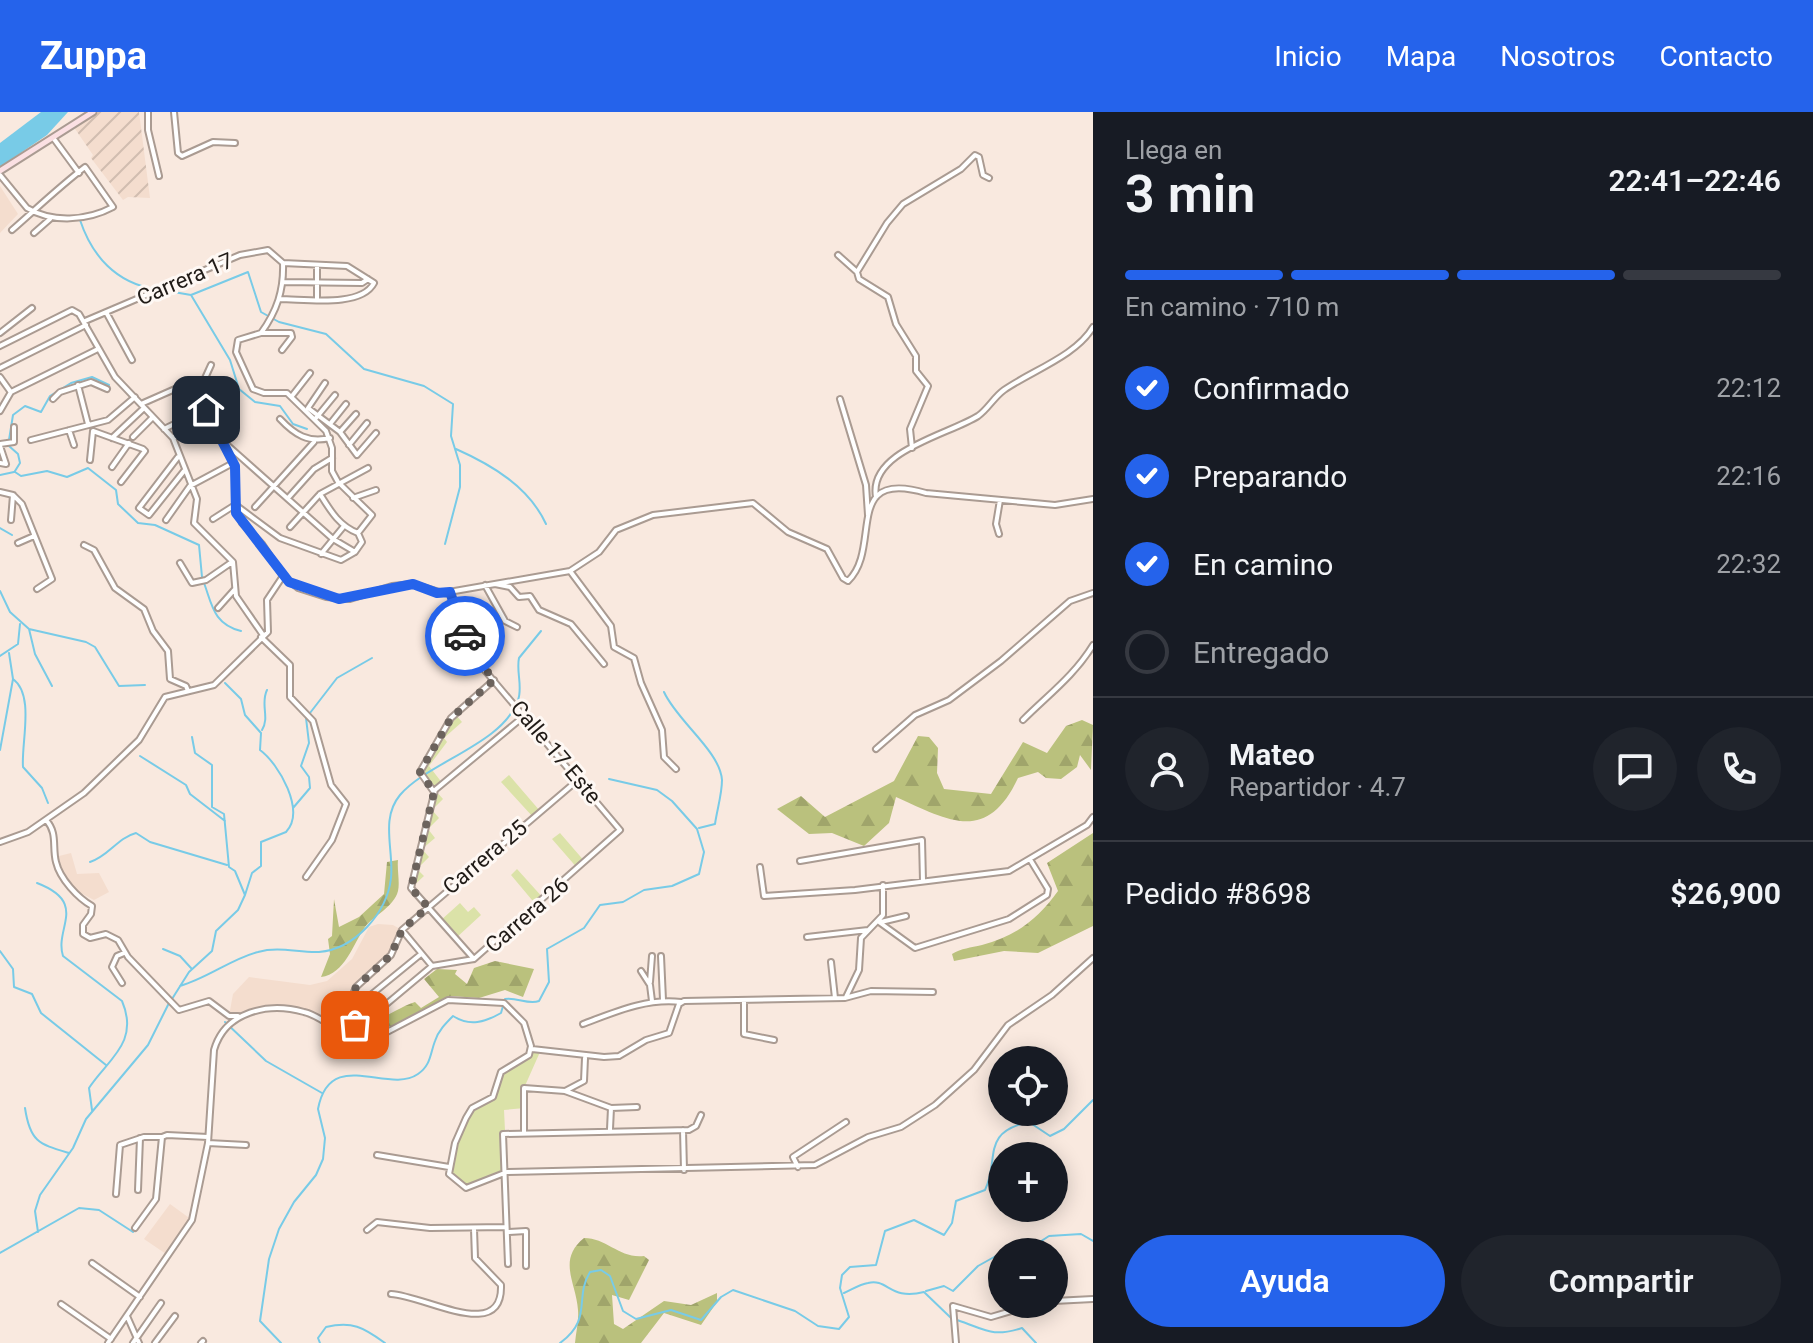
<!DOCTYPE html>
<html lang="es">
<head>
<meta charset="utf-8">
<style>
	body { margin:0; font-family:Roboto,sans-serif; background:#20242c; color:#f1f3f6; height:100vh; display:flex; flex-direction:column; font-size:30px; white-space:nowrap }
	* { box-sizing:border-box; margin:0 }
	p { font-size:26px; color:#9ea1a6 }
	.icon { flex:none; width:44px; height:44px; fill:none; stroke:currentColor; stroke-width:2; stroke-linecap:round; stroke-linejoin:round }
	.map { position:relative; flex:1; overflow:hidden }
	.drawer { display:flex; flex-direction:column; background:#171b24; width:720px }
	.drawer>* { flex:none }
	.fabs { position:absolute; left:988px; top:934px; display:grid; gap:16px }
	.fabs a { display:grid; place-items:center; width:80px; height:80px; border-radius:50%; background:#171b24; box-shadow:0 4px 20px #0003; font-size:40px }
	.pin { position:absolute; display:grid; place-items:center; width:68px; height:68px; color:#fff; margin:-34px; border-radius:16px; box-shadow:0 4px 12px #0006 }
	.courier { position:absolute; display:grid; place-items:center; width:80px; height:80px; margin:-40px; border:6px solid #2563eb; border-radius:50%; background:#fff; color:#222; box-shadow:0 2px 10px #0007 }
	.head em { font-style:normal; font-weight:600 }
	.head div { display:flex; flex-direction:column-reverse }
	.head { display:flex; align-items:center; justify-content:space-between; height:136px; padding:0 32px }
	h1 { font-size:52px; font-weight:600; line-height:60px }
	.bar { display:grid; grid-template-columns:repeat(4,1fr); gap:12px 8px; align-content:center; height:96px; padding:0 32px }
	.bar i { height:10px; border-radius:6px; background:#363941 }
	.bar .selected { background:#2563eb }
	.bar p { grid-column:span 4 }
	.line { display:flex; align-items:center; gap:20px; padding:0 32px; border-top:2px solid #363941 }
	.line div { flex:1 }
	.round { display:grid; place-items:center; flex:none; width:84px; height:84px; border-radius:42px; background:#20242c }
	ol { padding:0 32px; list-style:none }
	li { display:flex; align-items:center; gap:24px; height:88px }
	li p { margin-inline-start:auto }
	li .icon { padding:8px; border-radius:50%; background:#2563eb; color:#fff; stroke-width:4 }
	li:last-child { color:#9ea1a6 }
	li i { width:44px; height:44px; border:4px solid #363941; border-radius:50% }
	.button { display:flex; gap:16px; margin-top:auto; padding:16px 32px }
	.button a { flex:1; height:92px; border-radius:48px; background:#2563eb; color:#fff; font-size:32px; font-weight:600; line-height:92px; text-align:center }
	.button a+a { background:#20242c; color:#f1f3f6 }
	header { display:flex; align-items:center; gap:48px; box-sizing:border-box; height:112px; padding:0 40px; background:#2563eb; color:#fff }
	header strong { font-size:38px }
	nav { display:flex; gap:44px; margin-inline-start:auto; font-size:28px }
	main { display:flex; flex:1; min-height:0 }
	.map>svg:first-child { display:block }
	.industrial { fill:url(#industrial-furrows) }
	.built { fill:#f4ddce }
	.grass { fill:#dbe2a8 }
	.forest { fill:url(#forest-firs) }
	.water { fill:#78cbe7 }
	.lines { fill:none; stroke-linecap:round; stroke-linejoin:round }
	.stream { stroke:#78cbe7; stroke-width:2 }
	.street-casing { stroke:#aa9b92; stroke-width:8 }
	.secondary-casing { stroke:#aa9b92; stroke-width:9 }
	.street { stroke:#fff; stroke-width:4 }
	.secondary { stroke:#fbe0e3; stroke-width:5 }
	.done { stroke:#6c635d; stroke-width:8; stroke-dasharray:0 14.4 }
	.route { stroke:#2563eb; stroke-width:10 }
	.labels { text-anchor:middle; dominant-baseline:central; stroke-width:6; stroke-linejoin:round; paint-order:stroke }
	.street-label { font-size:22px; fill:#201b17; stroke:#fef8f4 }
</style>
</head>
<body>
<header>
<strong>Zuppa</strong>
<nav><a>Inicio</a><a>Mapa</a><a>Nosotros</a><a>Contacto</a></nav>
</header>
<main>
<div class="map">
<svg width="1093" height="1231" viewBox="0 0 1093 1231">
	<defs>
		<pattern id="industrial-furrows" width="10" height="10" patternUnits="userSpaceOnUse" patternTransform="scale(2)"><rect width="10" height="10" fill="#f4ddce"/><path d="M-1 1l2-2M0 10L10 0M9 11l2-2" fill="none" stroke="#d1bdb0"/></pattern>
		<pattern id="forest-firs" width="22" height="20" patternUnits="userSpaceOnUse" patternTransform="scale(2)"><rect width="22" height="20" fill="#bac17d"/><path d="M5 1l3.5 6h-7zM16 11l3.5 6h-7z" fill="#a0a56b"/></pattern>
	</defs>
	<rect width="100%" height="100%" fill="#f9e9df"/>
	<path class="industrial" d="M93,0H139L150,86L128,85L123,88L91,46L93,43L73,14Z"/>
	<path class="built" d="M0,74L18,102L0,121Z
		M71,741L77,762L99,761L109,780L94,788L73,777L57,755L55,745Z
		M378,812L393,813L402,818L391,843L356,875L337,916L315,903L290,897H255L240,904H229L233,882L249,865L310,873L327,869L352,847L369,815Z
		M170,1092L192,1108L169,1144L144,1127Z"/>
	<path class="grass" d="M455,602L462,610L444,626L447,630L429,654L443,672L435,678L443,687L432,698L439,706L428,717L435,726L422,737L429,745L417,757L424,764L411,776L434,680L420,663Z
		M509,663L540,699L533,705L501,670Z
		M560,721L586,751L579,758L552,727Z
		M517,757L544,787L537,794L511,763Z
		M460,791L468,800L474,795L481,803L456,826L440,809Z
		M532,937L540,940L524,976L525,996L504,998L507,1060L466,1076L449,1062C456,1027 460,1003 493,985L499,964L526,946Z"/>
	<path class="forest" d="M1082,608L1093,613L1091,658L1080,643L1077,655L1061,667L1046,666L1038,660L1018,666C987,732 949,709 896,685L889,711L864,734L832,721L809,722L777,697L801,684L825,705L894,669L918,624L929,625L938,636L937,661L944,677L991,682L1023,630L1047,641L1066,614Z
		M1093,721V814L1038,841L1004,839L954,849L952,842C962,836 970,836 982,833C1016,824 1038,807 1058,779L1047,751Z
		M398,748C397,758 400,770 398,779C394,795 373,804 365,815C353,832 345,862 321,865L330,842L328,827L332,824L334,787L339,815L359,805L384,782L387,750Z
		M495,849L534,857L523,885L505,878L479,886L451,884L393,914L367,916C375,909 405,893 415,890L421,896L439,885L424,867L437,857L457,858L455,862L467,872L474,856Z
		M584,1126C607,1126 620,1147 644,1144L649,1148L629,1188L612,1183L614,1212L623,1217L664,1189L691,1193L717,1181V1190L701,1213L664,1201L641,1231H575C576,1220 579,1209 578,1198C576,1170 557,1148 584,1126Z"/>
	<path class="water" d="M41,0H68L47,23L0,55V31Z"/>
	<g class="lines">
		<path class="stream" d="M80,108C92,144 116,171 155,177
			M162,178L191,183L248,160L261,200L279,210L326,222L364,257L424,274L453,292L451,324L460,353V375L445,432
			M191,183L230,248L239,277L255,290L280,294L293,312L307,317
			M9,328L13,303L25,294L41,300L50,284L71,271L92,265L109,273
			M9,334L18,342L20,351L15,359
			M456,337C492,353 529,375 546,412
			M15,360L21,364L47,359L67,365L88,356L116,378L118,392L138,411L155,413L199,433L202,465
			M0,363L14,360
			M0,416L12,423
			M204,471C212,492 213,512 241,519
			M0,479L10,500L29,517L86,530L95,535L119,574L145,573
			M29,517L35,542L52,574
			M0,544L18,532L20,512
			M13,567C35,583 21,631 23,655L42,676L48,691
			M225,571L241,587L245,603L261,621L260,638C279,652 306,699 286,720L261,730V754L252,761L245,783
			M664,580C677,609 720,639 722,668C722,682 717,698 715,712L699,716
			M310,601L337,566L372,546
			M262,618C270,605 260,592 267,578
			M0,638L13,567L9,541
			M140,644L186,673L190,682L225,709
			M293,696L310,676L309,665L301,654L309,631L306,606
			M90,750C109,744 117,726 136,721L150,730L227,753
			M37,771C89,791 54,816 63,844L122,889C140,931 107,948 89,976L92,998
			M163,837L180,844L191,856
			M0,839L13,857L14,875L32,882L41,901L106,953
			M180,874C208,866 231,847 258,840C279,834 299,841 319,840C355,837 387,801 391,766C394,738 380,707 400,683C428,650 503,632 518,588C523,575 516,560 519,546L541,519
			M172,887L189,860L212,839L216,819L238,798L245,783L235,759L229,755L224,702L212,695V653L195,641L192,625
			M225,910L266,949L322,981
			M25,996C30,1030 39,1032 69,1041
			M38,1120L35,1099L40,1083L73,1036L86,1007L148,933L169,891
			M0,1141L79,1096L99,1098L133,1120
			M926,1179L944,1174L953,1179L978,1154L1012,1135L1029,1137L1049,1124L1081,1122L1093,1129
			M844,1181C851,1178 860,1172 868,1171C888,1166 890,1189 924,1180L951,1206
			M957,1208C985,1217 991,1226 1022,1216L1036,1231
			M281,1231L260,1209L269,1147L279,1117L294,1090L316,1063L323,1047L325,1026L318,997C330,934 388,983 418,962C431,953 430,942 435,929C438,919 446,911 453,904C470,915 485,910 501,901L505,887C517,885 528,893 539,889L549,870L547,837L584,816L600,793L623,790L644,778L672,774L699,762L704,740L697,717L672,689L657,678L609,667
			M320,1231L318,1226L326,1215C352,1209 363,1215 385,1231
			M560,1231C593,1207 574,1186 590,1160L601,1158L610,1164L623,1199L636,1207L671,1198L701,1208L721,1185L733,1178L795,1199L818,1214L839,1217L849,1205L840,1176L842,1163L850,1155L876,1153L885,1119L914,1108L944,1123L952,1111L956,1089L985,1078C1000,1048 980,1020 1029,1010L1050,1024L1064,1017L1093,988"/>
		<defs>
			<path id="street" d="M148,0V18L159,64
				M174,0L178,41L182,44L213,30L235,31
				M54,27L79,61
				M0,63L27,96C52,111 87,109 113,95L85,55C59,75 36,97 12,118
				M34,121L50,107
				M838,143L857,160
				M283,151C284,178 277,199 261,221L238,228L236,240L253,277L264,281H287L326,319L332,336V359L338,370L372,403L358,421
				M283,170L362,171L368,167
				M280,187C305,187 361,196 374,171L347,154L283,151
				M317,187V154
				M106,200L132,248
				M85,209L240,143L268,138L283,151
				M0,221L32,196
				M261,221H291L292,225L282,238
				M0,234L72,198L79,202L115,265L173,326L197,387L194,411L233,450L236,484L263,523
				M0,256L86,213
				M0,265L10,279
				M325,271L308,296L340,320L357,343L376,321
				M78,273L88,312
				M292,284L310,261
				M196,286L211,253
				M53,287L60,280L91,270L107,277
				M840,287L866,373L868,403
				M141,292L175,277L196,286L217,315L235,354V393L242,411L262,432L283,464L298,476L326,485L350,487L392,474L413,472L443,481L570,459L599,440L616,418L653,403L753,391L788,420L827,437L843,466L848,469C883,436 841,356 926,381L1055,393L1093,387
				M206,298L226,281
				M0,299L11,280L98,237
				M316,306L335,283
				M280,307C295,323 308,331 330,326
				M330,312L346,292
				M164,317L205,297
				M69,318L74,333
				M340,320L356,302
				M133,325L153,305
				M112,326L144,296
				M173,326L214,312
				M31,328L108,308L135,285
				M0,332L14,330V315
				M226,332L333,427L355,440
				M349,333L367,311
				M0,334L6,352L0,351
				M912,336L910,317L928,274L916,259V244L896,212L888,185L859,167L857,160L887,111L903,92L961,57L975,43L979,45L983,63L989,66
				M178,345L139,396L149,403L184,359
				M90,348L93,319L143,337L145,339L121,370
				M112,355L129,331
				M0,380L13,383L22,392L52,467L37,477
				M876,385C868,339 948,323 978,304C988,297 994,285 1004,278C1031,259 1076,244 1093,215
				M288,386L314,357L332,346
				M353,386L376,378
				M237,394L280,426L341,448L355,440L362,430L358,421C339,414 330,398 320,382
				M255,395L314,330
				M213,407L235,393
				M11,408L13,383
				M166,408L190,374L233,351
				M290,415L320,382L368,356
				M999,422L996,412L1000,388
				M18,431L34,424
				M84,433L94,438L115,476L144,497L153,519L168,539L170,567L186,574L188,579
				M321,442L344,414
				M180,451L192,471L206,468L232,450
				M570,459L611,514L614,535L634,546L641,571L662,618L664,645L676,657
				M495,472L510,475L519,485L530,484L539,498L571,512L604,552
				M485,473L505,509L517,515
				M218,496L235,477
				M261,525L290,553V585L313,609L331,673L346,692L332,728L306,765
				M1023,608C1048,583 1074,564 1093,533
				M876,637L915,603L949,588L1001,549L1070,489L1093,481
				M434,680L420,660L451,606L494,568
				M46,708C58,721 52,735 56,750C60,767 78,786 92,794L91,802L83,813V822L90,826L106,822L118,828L128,845L179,898L209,889L229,904H238
				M0,730L28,720L84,681L139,628L165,585L214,573L268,520L267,488L283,464
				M800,749L922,728L923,769
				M760,755L764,784L855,778L1009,759L1087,713L1093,705
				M879,810L915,836L1009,807L1047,783L1048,777L1031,749
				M881,810L906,804
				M402,818L432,854
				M807,825L868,818
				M661,844L663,888
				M474,847L411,776L435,678L523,605
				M831,850L835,886
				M641,859L650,873L652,889
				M650,870L652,844
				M122,871L112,855L117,844L124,841
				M846,885L859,858L861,826L883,803V773
				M744,888V922L774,928
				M345,904L359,915L432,854L474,847L620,718L482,555L469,536L450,480
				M345,904L421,842
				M583,912C615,900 646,886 681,890
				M338,918L356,875L391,843L402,818L579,667
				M342,919L387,920L448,888L504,891L524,911L531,934L529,943L501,960L493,985L472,996L466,1006L455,1031L449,1062L466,1076L507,1060L815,1053L868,1025L901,1015L935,993L974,958L1008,913L1052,883L1093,846
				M532,937L604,945L619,944L646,928L669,921L679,892L684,889L845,886L871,879L933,880
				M565,979L584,969L585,946
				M610,1017L611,996
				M683,1018L684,1058
				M524,1020V976L565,979L611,996L637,995
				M208,1031L246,1033
				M377,1043L449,1055
				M798,1055L793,1045L846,1010
				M138,1078L140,1026
				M116,1082L120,1033L144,1025H162
				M135,1116L156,1087L162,1025L167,1023L208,1025
				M367,1118L377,1110L430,1116L506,1115
				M509,1120L526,1119V1154
				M92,1151L140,1185
				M508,1152L503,1022L689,1018L696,1014L701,1003
				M391,1182C426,1184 503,1231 501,1173L475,1146L474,1117
				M1054,1189L1093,1187
				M61,1192L111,1227
				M127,1204L139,1231
				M108,1231L192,1108L208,1031L214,938C225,899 269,890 304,900C317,903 327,912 338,918
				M133,1231L161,1191
				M155,1231L175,1204
				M201,1231L203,1229
				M956,1231L953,1194L991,1205L1035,1192"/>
			<path id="secondary" d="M0,59L93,0"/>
		</defs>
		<use href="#street" class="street-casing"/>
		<use href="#secondary" class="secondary-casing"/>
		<use href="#street" class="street"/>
		<use href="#secondary" class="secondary"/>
	</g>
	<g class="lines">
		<path class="done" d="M355,913L345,904L356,875L391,843L402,818L428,795L411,776L434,680L420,660L451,606L494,568L469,536L465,524"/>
		<path class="route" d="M206,298L235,354L236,401L289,470L339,487L413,472L437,481L450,480L465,524"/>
	</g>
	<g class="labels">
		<g class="street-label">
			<text transform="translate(185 167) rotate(-23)">Carrera 17</text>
			<text transform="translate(556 640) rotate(50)">Calle 17 Este</text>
			<text transform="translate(485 745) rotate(-40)">Carrera 25</text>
			<text transform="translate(527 803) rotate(-41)">Carrera 26</text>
		</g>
	</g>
</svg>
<div class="fabs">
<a><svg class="icon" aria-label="locate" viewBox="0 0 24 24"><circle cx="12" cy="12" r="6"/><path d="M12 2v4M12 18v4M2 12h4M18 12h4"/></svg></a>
<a>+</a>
<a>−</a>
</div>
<div class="pin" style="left:355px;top:913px;background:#ea580c"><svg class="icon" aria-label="bag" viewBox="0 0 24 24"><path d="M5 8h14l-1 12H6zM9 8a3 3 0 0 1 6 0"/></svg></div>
<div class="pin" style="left:206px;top:298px;background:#1f2937"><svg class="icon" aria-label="home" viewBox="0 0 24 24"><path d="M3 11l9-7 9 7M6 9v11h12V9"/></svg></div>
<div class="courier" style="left:465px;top:524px"><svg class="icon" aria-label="car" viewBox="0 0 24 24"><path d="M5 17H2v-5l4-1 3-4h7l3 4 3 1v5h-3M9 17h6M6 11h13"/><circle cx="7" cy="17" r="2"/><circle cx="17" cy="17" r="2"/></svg></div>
</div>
<section class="drawer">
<div class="head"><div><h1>3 min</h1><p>Llega en</p></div><em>22:41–22:46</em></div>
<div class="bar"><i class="selected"></i><i class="selected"></i><i class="selected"></i><i></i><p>En camino · 710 m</p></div>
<ol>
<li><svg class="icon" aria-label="check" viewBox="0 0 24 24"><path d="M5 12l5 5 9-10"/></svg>Confirmado<p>22:12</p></li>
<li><svg class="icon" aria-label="check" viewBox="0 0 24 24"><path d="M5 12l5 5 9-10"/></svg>Preparando<p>22:16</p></li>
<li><svg class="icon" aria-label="check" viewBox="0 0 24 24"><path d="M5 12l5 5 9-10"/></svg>En camino<p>22:32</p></li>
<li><i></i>Entregado</li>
</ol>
<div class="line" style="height:144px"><a class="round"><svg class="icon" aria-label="person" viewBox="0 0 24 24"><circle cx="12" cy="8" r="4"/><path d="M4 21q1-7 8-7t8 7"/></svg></a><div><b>Mateo</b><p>Repartidor · 4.7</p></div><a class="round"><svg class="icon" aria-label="chat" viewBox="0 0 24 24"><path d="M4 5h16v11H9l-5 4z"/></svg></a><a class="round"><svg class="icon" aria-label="phone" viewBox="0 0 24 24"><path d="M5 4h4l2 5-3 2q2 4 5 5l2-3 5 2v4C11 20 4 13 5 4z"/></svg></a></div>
<div class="line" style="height:104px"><div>Pedido #8698</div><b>$26,900</b></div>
<div class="button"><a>Ayuda</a><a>Compartir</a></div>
</section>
</main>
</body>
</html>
